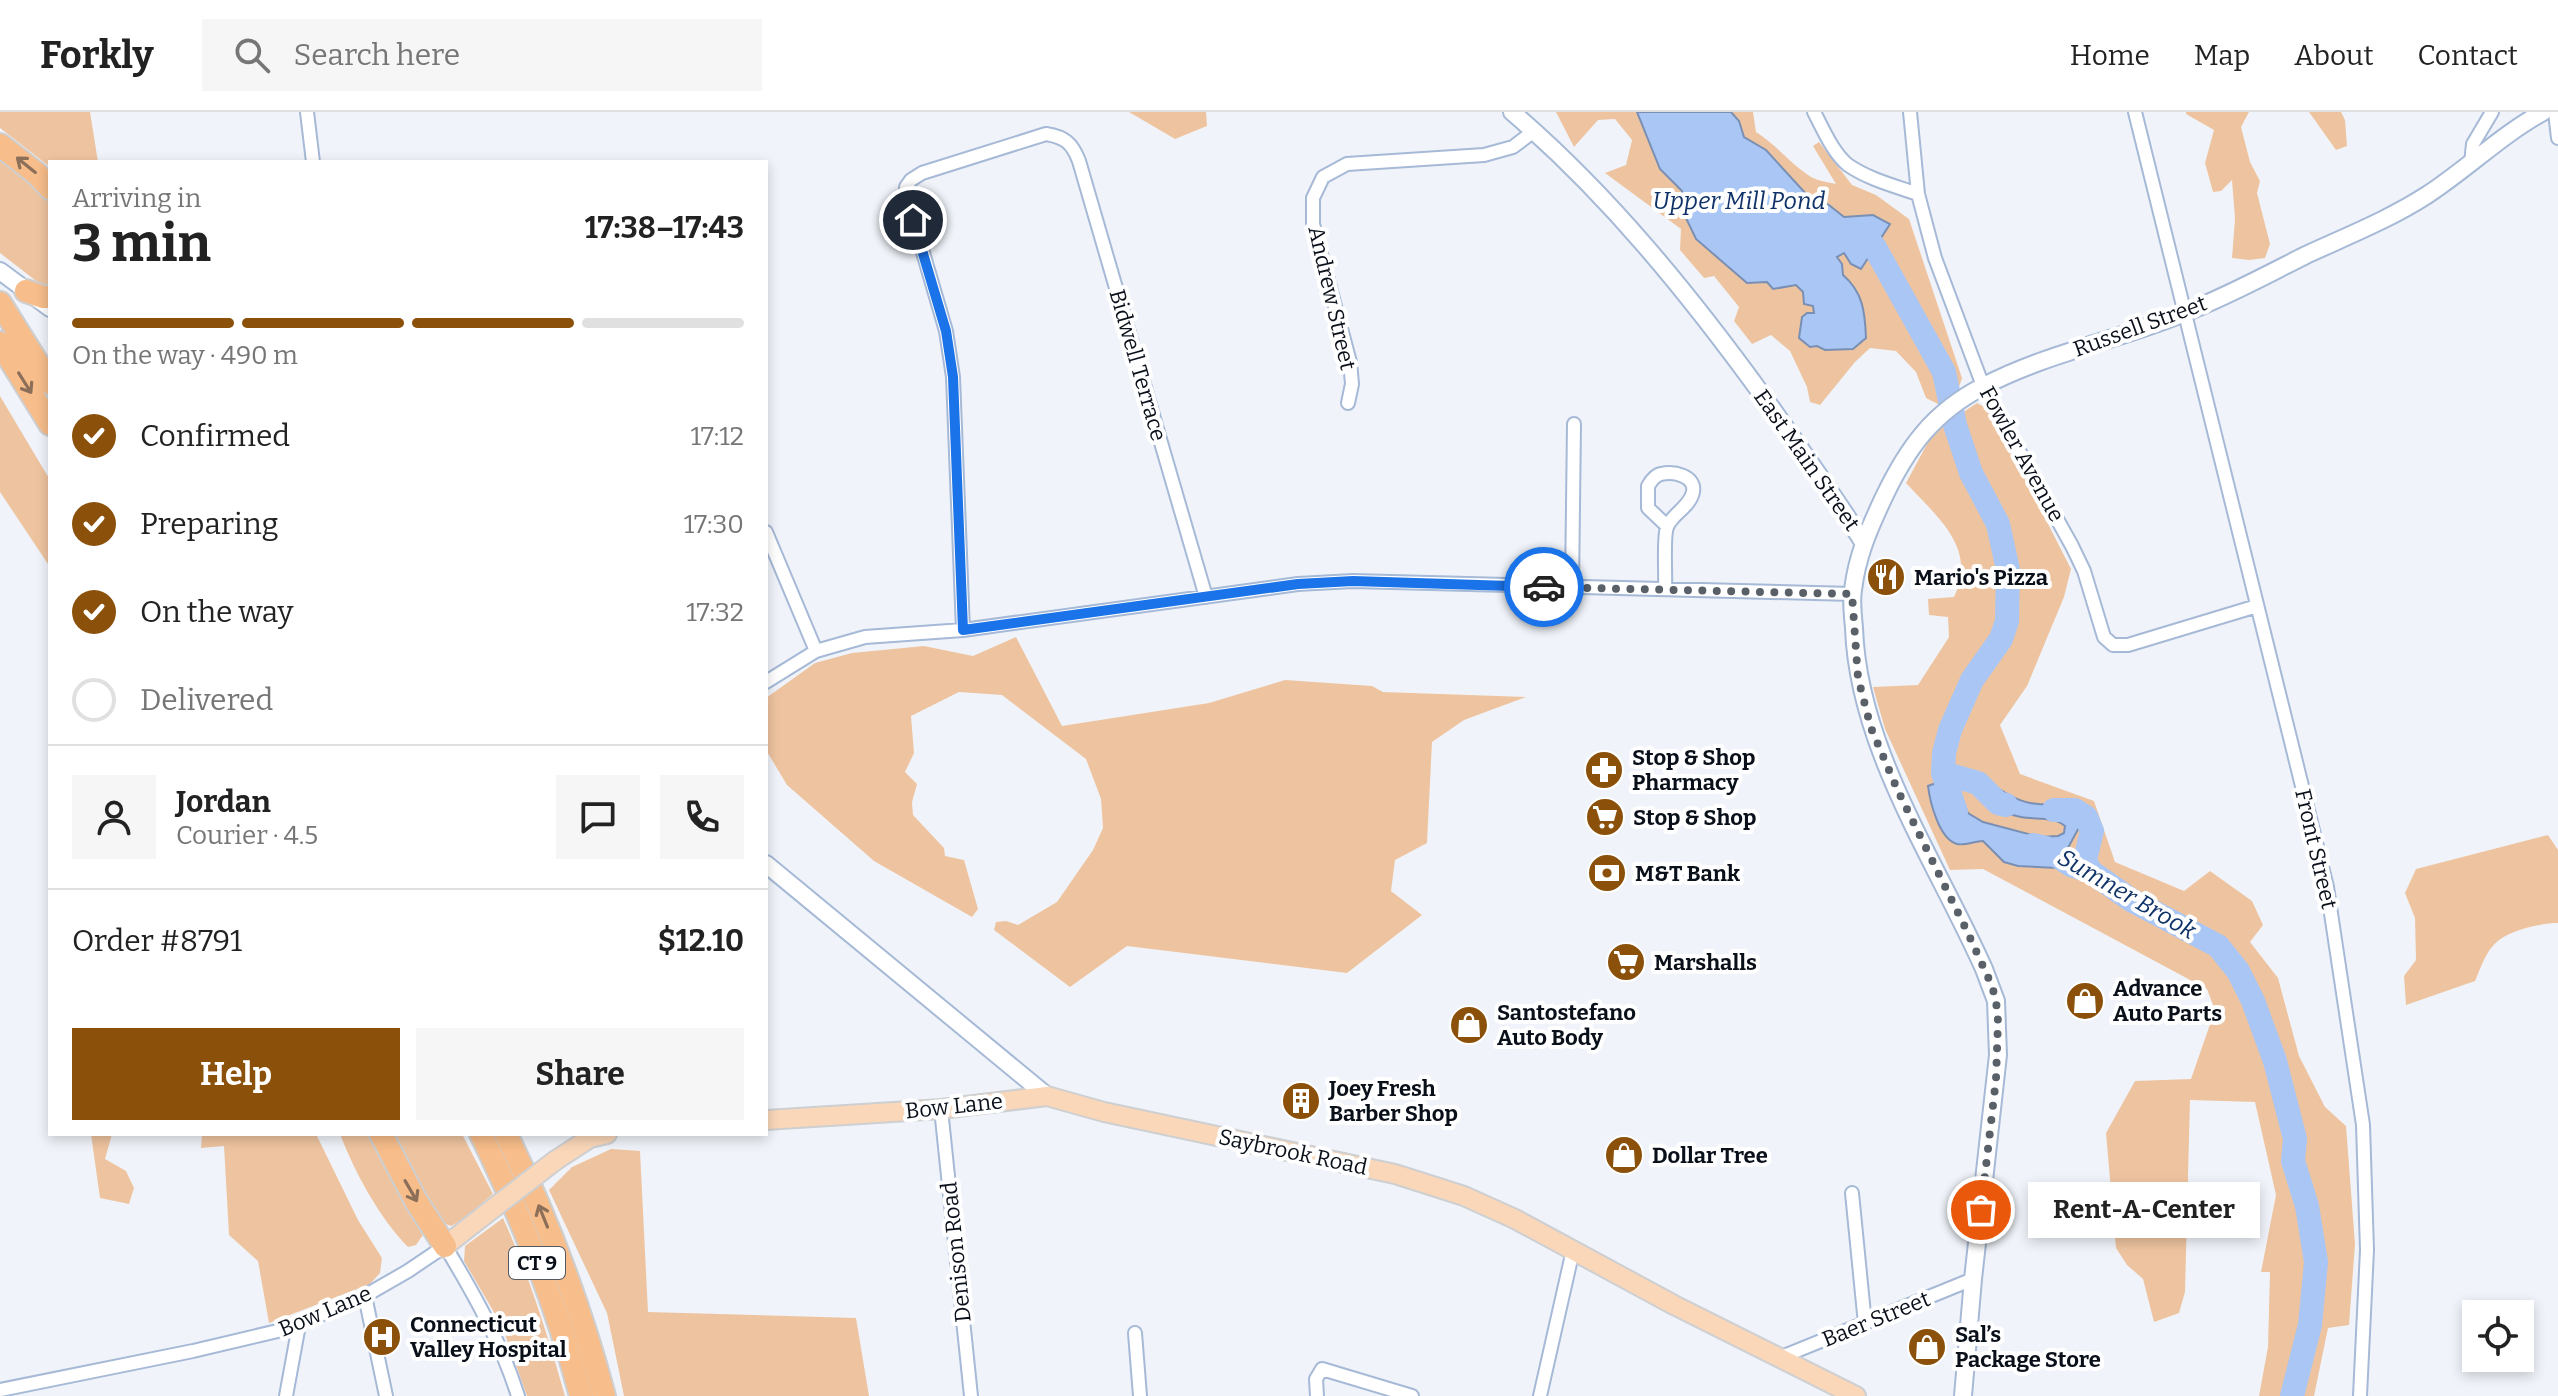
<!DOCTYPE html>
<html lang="en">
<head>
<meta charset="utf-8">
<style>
	body { margin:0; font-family:Bitter,serif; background:#f6f6f6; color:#222; height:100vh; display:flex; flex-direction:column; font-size:30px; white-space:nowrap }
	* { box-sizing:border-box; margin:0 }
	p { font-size:26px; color:#767676 }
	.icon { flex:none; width:44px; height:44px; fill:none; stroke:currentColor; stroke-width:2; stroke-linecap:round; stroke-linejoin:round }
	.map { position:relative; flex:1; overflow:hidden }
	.details { position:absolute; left:48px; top:48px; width:720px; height:976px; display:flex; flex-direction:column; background:#fff; border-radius:0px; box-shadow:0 4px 12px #0003 }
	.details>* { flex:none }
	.fabs { position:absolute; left:2462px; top:1188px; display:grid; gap:16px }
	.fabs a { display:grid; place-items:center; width:72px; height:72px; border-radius:0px; background:#fff; box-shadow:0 4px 12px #0003; font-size:40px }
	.pin { position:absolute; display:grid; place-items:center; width:68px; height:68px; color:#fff; margin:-34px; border:4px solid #fff; border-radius:50%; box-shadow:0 2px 8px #0007 }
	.courier { position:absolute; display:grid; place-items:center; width:80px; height:80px; margin:-40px; border:6px solid #1a73e8; border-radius:50%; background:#fff; color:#222; box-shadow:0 2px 10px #0007 }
	.bubble { position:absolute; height:56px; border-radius:0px; background:#fff; box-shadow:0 4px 12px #0003; font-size:26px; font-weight:700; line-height:56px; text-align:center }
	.overview em { font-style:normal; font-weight:700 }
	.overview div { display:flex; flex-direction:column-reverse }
	.overview { display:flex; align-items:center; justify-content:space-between; height:136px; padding:0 24px }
	h1 { font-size:52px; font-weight:700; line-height:60px }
	.bar { display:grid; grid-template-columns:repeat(4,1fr); gap:12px 8px; align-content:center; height:96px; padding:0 24px }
	.bar i { height:10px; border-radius:6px; background:#e0e0e0 }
	.bar .on { background:#8b500a }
	.bar p { grid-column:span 4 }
	.line { display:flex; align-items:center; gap:20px; padding:0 24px; border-top:2px solid #e0e0e0 }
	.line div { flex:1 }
	.round { display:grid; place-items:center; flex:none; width:84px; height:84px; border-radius:0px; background:#f6f6f6 }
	ol { padding:0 24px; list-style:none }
	li { display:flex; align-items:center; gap:24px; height:88px }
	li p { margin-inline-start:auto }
	li .icon { padding:8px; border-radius:50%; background:#8b500a; color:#fff; stroke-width:4 }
	li:last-child { color:#767676 }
	li i { width:44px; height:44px; border:4px solid #e0e0e0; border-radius:50% }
	.cta { display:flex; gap:16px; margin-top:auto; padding:16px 24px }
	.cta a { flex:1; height:92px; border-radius:0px; background:#8b500a; color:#fff; font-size:32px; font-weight:700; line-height:92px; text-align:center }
	.cta a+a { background:#f6f6f6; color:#222 }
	header { display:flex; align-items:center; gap:48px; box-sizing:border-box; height:112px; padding:0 40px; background:#fff; border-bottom:2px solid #e0e0e0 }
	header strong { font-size:38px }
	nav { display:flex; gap:44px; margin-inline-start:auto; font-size:28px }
	.search { width:560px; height:72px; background:#f6f6f6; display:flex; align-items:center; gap:20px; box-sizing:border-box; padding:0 28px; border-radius:0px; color:#767676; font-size:30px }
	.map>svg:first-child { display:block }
	.green { fill:#eec4a0 }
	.water { fill:#a9c6f5; stroke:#798fb3; stroke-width:2 }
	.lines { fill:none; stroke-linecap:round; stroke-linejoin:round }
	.river { stroke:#a9c6f5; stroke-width:24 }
	.street-casing { stroke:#a6b9d6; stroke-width:16 }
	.secondary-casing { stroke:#a6b9d6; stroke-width:20 }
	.primary-casing { stroke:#cecfd1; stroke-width:22 }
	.highway-casing { stroke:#cecfd1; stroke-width:26 }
	.street { stroke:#fff; stroke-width:12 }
	.secondary { stroke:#fff; stroke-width:16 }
	.primary { stroke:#fad7b9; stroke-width:18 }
	.highway { stroke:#f7bd8a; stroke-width:22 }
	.primary-bridge-casing { stroke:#cecfd1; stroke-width:22; stroke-linecap:butt }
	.primary-bridge { stroke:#fad7b9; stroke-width:18 }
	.oneway { stroke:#8c6f58 }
	.done { stroke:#5a6068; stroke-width:8; stroke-dasharray:0 14.4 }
	.route { stroke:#1a73e8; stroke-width:10 }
	.labels { text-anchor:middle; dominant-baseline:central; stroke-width:8; stroke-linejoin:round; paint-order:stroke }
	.shield { fill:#fff; stroke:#54585f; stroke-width:2 }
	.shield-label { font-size:20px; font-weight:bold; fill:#0a101a }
	.street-label { font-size:22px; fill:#0a101a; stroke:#fff }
	.poi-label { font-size:22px; font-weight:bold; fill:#0a101a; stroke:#fff; text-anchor:start }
	.water-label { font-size:24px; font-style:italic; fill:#0f3268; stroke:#fff }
</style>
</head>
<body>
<header>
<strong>Forkly</strong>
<div class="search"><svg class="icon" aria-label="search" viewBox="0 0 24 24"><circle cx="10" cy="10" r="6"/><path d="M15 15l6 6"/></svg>Search here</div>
<nav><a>Home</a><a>Map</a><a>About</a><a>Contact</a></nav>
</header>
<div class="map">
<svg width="2558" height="1284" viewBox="0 0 2558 1284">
	<rect width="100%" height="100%" fill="#f0f4fa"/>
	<path class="green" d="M0,0H90L98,50H50V55L0,16Z
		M1129,0H1206L1207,14L1175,27Z
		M1556,0H1753L1756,20C1777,33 1790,52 1811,65C1818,69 1828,70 1836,72L1813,34L1819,30L1852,73L1876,83L1909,107L1962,266L1959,275L1940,293L1926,286L1916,260L1896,239L1870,236L1855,250L1820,293L1810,290L1807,275L1790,239L1771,223L1752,232L1734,209L1739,195L1714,164L1704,166L1680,138L1681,117L1605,61L1626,53L1632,28L1615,7L1598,8L1574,35Z
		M2186,0H2249L2241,15L2250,50L2260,69L2257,81L2270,132L2265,146L2249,148L2232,146L2235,107L2232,68L2221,79L2213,80L2205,51L2214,18L2186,2Z
		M2309,0H2341L2345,8L2347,34L2336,38Z
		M0,46L27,66L50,90V175L40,172L0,141Z
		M0,284L50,368V455L0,380Z
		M1977,291L1990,298L2071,457L2064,485L2027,574L2000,613L2020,662L2094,689L2115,750L2184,779L2210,759L2252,789L2263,813L2250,830L2278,866L2299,944L2325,995L2346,1014L2355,1132L2349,1213L2328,1216L2314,1284H2259L2268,1235L2270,1160H2261L2276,1083L2255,990L2190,988L2185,1180L2179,1201L2154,1210L2143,1167L2127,1153L2116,1136L2106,1021L2135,969L2191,967L2215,898L2207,877L1983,757L1950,758L1885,617L1873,575L1918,573L1949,525L1948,505L1929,503L1928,487L1954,485C1978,436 1937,405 1906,371L1934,319Z
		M1016,525L1062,614L1209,591L1285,568L1372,574L1383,580L1526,585L1464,608L1432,630L1427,731L1395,748L1391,779L1422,803L1347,861L1127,834L1070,875L994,818L996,810L1006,809L1018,813L1057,790L1093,738L1103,716L1101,687L1086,647L1002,583L959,580L911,604L914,641L905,660L917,672L912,690L913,703L944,736L945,744L964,748L978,797L972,805L874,749L787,673L766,638V586L815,551L852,541L924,534L973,544Z
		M2548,723L2558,738V811C2547,811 2537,813 2526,816C2491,826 2488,838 2475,869L2406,893L2404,864L2416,848L2415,806L2405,781L2416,757Z
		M91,1022H112L105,1047L126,1059L134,1076L129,1092L100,1086Z
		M202,1022H316L358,1108L382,1146L380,1161L370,1172L269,1211L258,1149L229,1123L224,1034L201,1036Z
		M340,1022H370L403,1091L423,1123L416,1133L408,1135C380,1107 354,1059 340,1022Z
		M389,1022H462L493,1082L462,1108L451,1114L440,1110Z
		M611,1037L640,1039L648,1200L856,1206L869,1284H624L607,1201L549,1078L572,1055Z
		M503,1106C529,1163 548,1224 565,1284H527L502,1214L464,1149L465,1134Z"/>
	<path class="water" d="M1637,0H1731L1739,9L1744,25L1766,38L1807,83L1829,93L1844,105L1873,103L1890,112L1861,157L1851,152L1844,141L1837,145L1842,152L1843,163C1863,180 1865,200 1866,226L1853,237L1825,238L1817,234L1810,235L1799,226L1802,205L1807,201H1814L1813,194L1804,192L1803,180L1796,173L1773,177L1767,170L1747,171L1696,127L1685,104L1682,79L1660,57Z
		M1941,669L1956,677L1968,701L1983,710L2040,725L2058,724L2064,721L2065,714C2053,704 2036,708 2021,705C2007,703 1993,692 1983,682L1981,679L1983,673L1989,671C2002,679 2015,688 2030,691C2050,695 2069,690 2088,699L2057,756L2018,754L2004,750L1983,729C1975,729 1964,734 1957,732C1939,727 1930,690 1928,674Z"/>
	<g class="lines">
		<path class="river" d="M1847,123L1874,134L1944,260L1955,313L1971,361L1998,412L2008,458L2007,509L2001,527L1972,568L1950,618L1944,641L1943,661L1956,700
			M1943,661L1978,671L1998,691L2006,693
			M2054,698H2075L2086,705L2092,719L2085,748L2090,759
			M2033,733L2046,736L2071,753L2090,759L2131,788L2218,834L2238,859L2253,889L2275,949L2295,1027L2293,1049L2307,1094L2316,1150L2310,1213L2292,1284"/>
		<defs>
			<path id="street" d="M307,0L313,50
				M1814,0C1823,17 1833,41 1848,53C1868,67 1895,74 1918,82
				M1910,0L1918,82L1935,146L1983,274L2072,434L2084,459L2104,525L2113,533H2128L2257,494
				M2135,0L2327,775L2363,1013L2367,1138L2360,1284
				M2555,0L2558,26
				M2471,51L2473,32L2492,0
				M1348,291L1352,272L1350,250L1313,112V86L1323,65L1347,52L1484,43L1513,35L1534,19
				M766,420L816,539
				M1572,475L1574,312
				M1665,477C1666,464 1663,426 1667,415C1672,402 1690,395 1693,380C1696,364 1674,359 1661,362C1655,363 1651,369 1648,374V396L1667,414
				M963,518L953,265L946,219L907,86L906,75L911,68L922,61L1046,22C1065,25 1072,31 1079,49L1206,485
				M766,570L816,539L865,525L963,518L1298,472L1353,469L1852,482
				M941,997L971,1284
				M1852,1081L1865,1212
				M365,1184L386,1284
				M1135,1221L1140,1284
				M1779,1246L1973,1167
				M0,1278L193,1239L286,1217L361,1186L408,1159L445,1134C474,1182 501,1230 518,1284
				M286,1284L299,1213
				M1317,1284L1316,1267L1322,1257L1412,1284
				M1540,1284L1573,1138"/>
			<path id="secondary" d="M1512,0C1608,82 1689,182 1763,284C1797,332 1832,380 1863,430
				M0,159L50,196
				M766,752L1047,984
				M1963,1284L1973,1167L1998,943L1996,889L1984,857C1936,749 1858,636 1854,516C1853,504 1851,490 1853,478C1857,444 1869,417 1883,387C1907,336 1933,300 1984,274C2047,241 2119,228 2184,201C2226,185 2266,163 2306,143C2347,124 2390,107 2427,83C2467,57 2501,23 2543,0"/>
			<path id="primary" d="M766,1008L941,997L1047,984L1104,1000L1395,1062L1464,1084L1515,1107L1674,1193L1856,1284
				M556,1048L590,1026L607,1022
				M445,1134L482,1105"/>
			<path id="highway" d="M0,33L37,62L50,76
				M26,179L43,185H50
				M0,191L50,271
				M0,231L50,312
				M381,1022L416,1089L445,1134
				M481,1022C522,1106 557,1194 581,1284
				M506,1022C547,1106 580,1194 604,1284"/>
		</defs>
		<use href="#street" class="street-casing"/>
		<use href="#secondary" class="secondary-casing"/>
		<use href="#primary" class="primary-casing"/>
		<use href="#highway" class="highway-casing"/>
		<use href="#street" class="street"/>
		<use href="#secondary" class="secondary"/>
		<use href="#primary" class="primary"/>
		<use href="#highway" class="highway"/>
		<defs>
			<path id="primary-bridge" d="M482,1105L556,1048"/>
		</defs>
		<use href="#primary-bridge" class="primary-bridge-casing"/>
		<use href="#primary-bridge" class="primary-bridge"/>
	</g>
	<defs><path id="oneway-shaft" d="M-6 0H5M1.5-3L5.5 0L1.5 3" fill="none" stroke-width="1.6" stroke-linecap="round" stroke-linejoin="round" transform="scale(2)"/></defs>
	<g class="oneway">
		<use href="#oneway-shaft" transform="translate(26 53) rotate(-141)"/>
		<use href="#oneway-shaft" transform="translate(25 271) rotate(58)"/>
		<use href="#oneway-shaft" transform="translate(411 1079) rotate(60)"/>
		<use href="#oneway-shaft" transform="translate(543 1104) rotate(-112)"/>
	</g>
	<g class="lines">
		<path class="done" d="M1544,475L1852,482L1858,566L1871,616L1898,679L1966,817L1992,874L1996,889L1998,909L1996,967L1981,1098"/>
		<path class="route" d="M913,108L946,219L953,265L963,518L1298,472L1353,469L1544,475"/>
	</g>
	<defs>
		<symbol id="restaurant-disc" viewBox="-11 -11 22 22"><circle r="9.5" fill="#8b500a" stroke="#fff"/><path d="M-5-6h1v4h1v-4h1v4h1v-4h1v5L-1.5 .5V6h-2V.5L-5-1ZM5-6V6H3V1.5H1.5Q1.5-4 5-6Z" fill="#fff"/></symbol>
		<symbol id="pharmacy-disc" viewBox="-11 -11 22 22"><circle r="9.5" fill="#8b500a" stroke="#fff"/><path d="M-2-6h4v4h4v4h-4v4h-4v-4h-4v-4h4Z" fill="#fff"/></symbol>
		<symbol id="supermarket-disc" viewBox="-11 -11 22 22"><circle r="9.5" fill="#8b500a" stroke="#fff"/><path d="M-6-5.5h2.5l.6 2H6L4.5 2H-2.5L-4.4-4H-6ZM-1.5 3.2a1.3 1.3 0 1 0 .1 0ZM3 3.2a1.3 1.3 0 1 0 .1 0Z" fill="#fff"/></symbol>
		<symbol id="bank-disc" viewBox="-11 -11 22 22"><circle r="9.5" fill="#8b500a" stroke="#fff"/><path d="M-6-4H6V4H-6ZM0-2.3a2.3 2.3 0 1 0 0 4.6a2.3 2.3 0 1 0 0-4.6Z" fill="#fff"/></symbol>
		<symbol id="shop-disc" viewBox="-11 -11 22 22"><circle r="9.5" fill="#8b500a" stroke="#fff"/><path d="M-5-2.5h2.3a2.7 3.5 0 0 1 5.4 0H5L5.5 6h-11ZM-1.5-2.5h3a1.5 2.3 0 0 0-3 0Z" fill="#fff"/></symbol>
		<symbol id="building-disc" viewBox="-11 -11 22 22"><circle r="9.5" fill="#8b500a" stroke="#fff"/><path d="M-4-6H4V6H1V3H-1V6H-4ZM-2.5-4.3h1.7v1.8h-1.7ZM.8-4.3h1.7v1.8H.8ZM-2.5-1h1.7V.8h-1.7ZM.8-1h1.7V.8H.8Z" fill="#fff"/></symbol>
		<symbol id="hospital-disc" viewBox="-11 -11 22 22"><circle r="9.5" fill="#8b500a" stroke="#fff"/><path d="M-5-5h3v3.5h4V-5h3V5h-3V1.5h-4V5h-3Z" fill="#fff"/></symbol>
	</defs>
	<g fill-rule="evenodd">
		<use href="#restaurant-disc" x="1864" y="443" width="44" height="44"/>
		<use href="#pharmacy-disc" x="1582" y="636" width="44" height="44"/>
		<use href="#supermarket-disc" x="1583" y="683" width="44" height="44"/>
		<use href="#bank-disc" x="1585" y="739" width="44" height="44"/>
		<use href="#supermarket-disc" x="1604" y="828" width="44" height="44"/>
		<use href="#shop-disc" x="2063" y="867" width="44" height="44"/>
		<use href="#shop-disc" x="1447" y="891" width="44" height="44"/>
		<use href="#building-disc" x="1279" y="967" width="44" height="44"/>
		<use href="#shop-disc" x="1602" y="1021" width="44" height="44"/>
		<use href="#hospital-disc" x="360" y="1203" width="44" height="44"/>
		<use href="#shop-disc" x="1905" y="1213" width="44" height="44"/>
	</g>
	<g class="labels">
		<rect class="shield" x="509" y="1135" width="56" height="32" rx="6"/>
		<g class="shield-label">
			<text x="537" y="1151">CT 9</text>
		</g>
		<g class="street-label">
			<text transform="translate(1332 186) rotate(77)">Andrew Street</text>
			<text transform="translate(2140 214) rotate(-20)">Russell Street</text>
			<text transform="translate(1138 253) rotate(74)">Bidwell Terrace</text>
			<text transform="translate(2022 342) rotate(61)">Fowler Avenue</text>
			<text transform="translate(1807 348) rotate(55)">East Main Street</text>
			<text transform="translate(2316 737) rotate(77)">Front Street</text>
			<text transform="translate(954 994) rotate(-6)">Bow Lane</text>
			<text transform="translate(1293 1040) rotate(12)">Saybrook Road</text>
			<text transform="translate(956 1140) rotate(-96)">Denison Road</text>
			<text transform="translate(325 1199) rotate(-23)">Bow Lane</text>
			<text transform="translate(1876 1207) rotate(-22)">Baer Street</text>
		</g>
		<g class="poi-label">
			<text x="1914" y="465">Mario's Pizza</text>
			<text x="1632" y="645">Stop &amp; Shop<tspan x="1632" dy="25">Pharmacy</tspan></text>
			<text x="1633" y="705">Stop &amp; Shop</text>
			<text x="1635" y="761">M&amp;T Bank</text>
			<text x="1654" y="850">Marshalls</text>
			<text x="2113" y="876">Advance<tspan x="2113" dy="25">Auto Parts</tspan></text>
			<text x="1497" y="900">Santostefano<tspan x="1497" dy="25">Auto Body</tspan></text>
			<text x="1329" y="976">Joey Fresh<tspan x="1329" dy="25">Barber Shop</tspan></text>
			<text x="1652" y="1043">Dollar Tree</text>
			<text x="410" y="1212">Connecticut<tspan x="410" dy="25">Valley Hospital</tspan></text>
			<text x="1955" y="1222">Sal’s<tspan x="1955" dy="25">Package Store</tspan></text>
		</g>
		<g class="water-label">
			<text x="1739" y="89">Upper Mill Pond</text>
			<text transform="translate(2127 782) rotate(30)">Sumner Brook</text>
		</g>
	</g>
</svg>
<div class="fabs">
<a><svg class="icon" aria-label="locate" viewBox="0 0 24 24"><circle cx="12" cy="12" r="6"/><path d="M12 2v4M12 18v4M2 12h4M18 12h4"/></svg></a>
</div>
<div class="pin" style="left:1981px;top:1098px;background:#ea580c"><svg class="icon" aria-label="bag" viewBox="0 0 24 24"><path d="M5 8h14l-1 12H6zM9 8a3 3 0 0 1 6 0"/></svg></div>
<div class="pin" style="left:913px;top:108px;background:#1f2937"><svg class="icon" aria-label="home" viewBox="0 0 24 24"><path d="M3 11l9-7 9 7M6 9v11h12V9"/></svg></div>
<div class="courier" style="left:1544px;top:475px"><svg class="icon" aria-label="car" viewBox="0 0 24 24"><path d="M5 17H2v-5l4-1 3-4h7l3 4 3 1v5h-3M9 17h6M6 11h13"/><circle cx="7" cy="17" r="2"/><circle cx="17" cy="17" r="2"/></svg></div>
<div class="bubble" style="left:2028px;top:1070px;width:232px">Rent-A-Center</div>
<section class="details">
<div class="overview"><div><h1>3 min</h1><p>Arriving in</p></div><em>17:38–17:43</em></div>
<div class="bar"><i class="on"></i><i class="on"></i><i class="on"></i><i></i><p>On the way · 490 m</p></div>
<ol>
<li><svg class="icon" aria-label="check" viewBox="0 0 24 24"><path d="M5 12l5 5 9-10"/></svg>Confirmed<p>17:12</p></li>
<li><svg class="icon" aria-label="check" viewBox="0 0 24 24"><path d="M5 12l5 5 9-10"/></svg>Preparing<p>17:30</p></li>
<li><svg class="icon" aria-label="check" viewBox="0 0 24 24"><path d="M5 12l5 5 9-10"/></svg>On the way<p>17:32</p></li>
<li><i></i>Delivered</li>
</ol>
<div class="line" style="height:144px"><a class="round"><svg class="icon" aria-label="person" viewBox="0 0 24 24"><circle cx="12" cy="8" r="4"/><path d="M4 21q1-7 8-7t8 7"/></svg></a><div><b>Jordan</b><p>Courier · 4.5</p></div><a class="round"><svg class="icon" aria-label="chat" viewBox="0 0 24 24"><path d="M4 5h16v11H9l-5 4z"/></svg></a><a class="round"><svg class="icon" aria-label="phone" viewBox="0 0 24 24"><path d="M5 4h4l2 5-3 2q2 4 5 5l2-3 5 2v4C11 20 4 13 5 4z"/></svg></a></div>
<div class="line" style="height:104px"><div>Order #8791</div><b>$12.10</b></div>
<div class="cta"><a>Help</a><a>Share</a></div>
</section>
</div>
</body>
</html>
